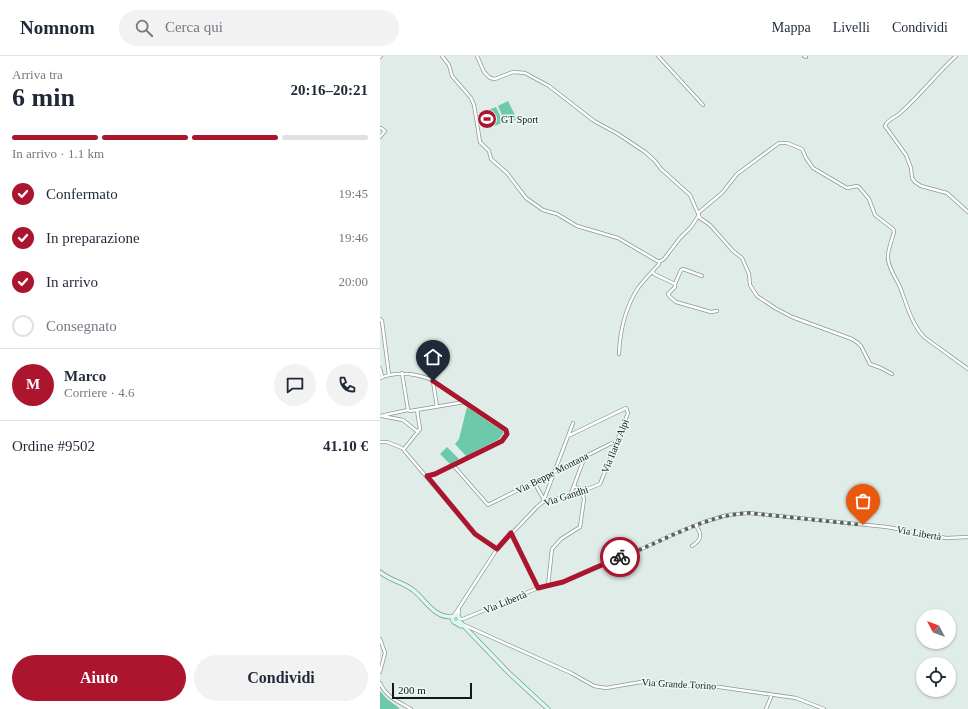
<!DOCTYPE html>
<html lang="it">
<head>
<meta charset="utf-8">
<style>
	body { margin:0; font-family:"Times New Roman",serif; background:#f2f2f3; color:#1f2937; height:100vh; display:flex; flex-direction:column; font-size:15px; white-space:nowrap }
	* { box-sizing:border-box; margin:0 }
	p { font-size:13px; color:#747a83 }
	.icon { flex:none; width:22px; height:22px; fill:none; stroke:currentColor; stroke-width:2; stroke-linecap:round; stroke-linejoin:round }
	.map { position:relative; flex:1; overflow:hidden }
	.panel { display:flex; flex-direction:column; background:#fff; width:380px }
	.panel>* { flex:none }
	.needle { width:26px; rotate:311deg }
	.controls { position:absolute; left:536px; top:553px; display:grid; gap:8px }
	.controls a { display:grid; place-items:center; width:40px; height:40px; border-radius:50%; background:#fff; box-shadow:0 1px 3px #0004; font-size:20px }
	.scale { position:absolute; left:12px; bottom:10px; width:80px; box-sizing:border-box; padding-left:4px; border:2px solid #141817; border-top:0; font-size:11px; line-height:14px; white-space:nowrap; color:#141817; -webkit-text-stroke:3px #ecf9f4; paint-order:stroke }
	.pin { position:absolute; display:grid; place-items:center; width:34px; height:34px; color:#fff; margin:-41px -17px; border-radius:50% 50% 50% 0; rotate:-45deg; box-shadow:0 0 4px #0007 }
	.pin .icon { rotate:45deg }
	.courier { position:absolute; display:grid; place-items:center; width:40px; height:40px; margin:-20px; border:3px solid #ab152e; border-radius:50%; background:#fff; color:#222; box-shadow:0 1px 5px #0007 }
	.overview em { font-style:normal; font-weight:700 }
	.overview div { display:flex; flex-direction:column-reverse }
	.overview { display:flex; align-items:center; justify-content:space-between; height:68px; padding:0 12px }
	h1 { font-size:26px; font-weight:700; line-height:30px }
	.bar { display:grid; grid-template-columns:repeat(4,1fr); gap:6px 4px; align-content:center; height:48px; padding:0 12px }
	.bar i { height:5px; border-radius:3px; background:#e0e1e3 }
	.bar .selected { background:#ab152e }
	.bar p { grid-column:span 4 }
	.line { display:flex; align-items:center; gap:10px; padding:0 12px; border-top:1px solid #e0e1e3 }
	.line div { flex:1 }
	.round { display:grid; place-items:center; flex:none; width:42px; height:42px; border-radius:21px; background:#f2f2f3 }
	ol { padding:0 12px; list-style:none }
	li { display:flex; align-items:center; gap:12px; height:44px }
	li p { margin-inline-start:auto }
	li .icon { padding:4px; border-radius:50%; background:#ab152e; color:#fff; stroke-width:4 }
	li:last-child { color:#747a83 }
	li i { width:22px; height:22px; border:2px solid #e0e1e3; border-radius:50% }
	.primary-button { display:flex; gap:8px; margin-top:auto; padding:8px 12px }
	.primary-button a { flex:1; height:46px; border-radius:24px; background:#ab152e; color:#fff; font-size:16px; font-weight:700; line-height:46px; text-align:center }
	.primary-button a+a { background:#f2f2f3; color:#1f2937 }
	header { display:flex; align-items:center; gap:24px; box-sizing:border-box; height:56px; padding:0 20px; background:#fff; border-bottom:1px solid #e0e1e3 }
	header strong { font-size:19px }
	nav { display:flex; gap:22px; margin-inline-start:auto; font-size:14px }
	.search { width:280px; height:36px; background:#f2f2f3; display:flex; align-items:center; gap:10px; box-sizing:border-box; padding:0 14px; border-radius:22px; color:#747a83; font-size:15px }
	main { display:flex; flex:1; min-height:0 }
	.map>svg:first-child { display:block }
	.green { fill:#6ccaab }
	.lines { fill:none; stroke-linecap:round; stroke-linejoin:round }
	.minor-casing { stroke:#8c9893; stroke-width:4 }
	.secondary-casing { stroke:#8c9893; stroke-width:5 }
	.minor { stroke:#fff; stroke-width:2.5 }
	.secondary { stroke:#d8faef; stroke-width:3.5 }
	.done { stroke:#5b6260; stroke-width:4; stroke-dasharray:0 7.2 }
	.route { stroke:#ab152e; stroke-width:5 }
	.labels { text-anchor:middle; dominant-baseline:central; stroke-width:3; stroke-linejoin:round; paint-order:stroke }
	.poi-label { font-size:10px; fill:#141817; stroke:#ecf9f4; text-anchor:start }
	.street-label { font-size:10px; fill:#141817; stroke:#ecf9f4 }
</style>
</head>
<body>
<header>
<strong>Nomnom</strong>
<div class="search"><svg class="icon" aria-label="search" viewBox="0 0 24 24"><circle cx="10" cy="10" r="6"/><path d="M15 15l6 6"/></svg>Cerca qui</div>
<nav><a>Mappa</a><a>Livelli</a><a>Condividi</a></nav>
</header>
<main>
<section class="panel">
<div class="overview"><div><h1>6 min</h1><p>Arriva tra</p></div><em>20:16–20:21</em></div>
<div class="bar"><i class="selected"></i><i class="selected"></i><i class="selected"></i><i></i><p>In arrivo · 1.1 km</p></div>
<ol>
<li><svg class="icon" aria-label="check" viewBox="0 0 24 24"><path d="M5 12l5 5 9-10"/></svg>Confermato<p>19:45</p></li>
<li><svg class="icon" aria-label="check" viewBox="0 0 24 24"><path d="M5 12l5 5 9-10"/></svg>In preparazione<p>19:46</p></li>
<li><svg class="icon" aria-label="check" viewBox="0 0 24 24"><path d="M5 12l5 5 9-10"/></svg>In arrivo<p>20:00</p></li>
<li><i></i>Consegnato</li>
</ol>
<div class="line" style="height:72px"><b class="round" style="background:#ab152e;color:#fff">M</b><div><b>Marco</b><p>Corriere · 4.6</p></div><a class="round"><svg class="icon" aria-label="chat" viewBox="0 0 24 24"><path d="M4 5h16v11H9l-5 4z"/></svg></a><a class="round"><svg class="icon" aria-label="phone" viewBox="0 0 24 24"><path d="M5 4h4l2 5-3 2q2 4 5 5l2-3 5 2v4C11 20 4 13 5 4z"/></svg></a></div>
<div class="line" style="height:52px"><div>Ordine #9502</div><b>41.10 €</b></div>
<div class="primary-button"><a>Aiuto</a><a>Condividi</a></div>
</section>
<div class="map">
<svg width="588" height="653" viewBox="0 0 588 653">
	<rect width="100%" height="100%" fill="#dfece7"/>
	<path class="green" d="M128,45L137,63L126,68L118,50Z
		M116,51L123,66L115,70L108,54Z
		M87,351L124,376L119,383L86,400L75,388L79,383Z
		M67,391L79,403L70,408L60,398Z
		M0,635L6,642L19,652V653H0Z"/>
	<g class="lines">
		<defs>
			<path id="minor" d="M62,0L69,9L72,20L91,42L94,49L100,86L109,95L111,103L127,117L146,142L163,154L177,158L197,170L238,182L279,206
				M97,0L104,16L110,22L115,23L133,16L145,17L169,30L214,65L238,78L265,96L275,105L281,113L310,139L320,162L330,169L353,195L362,202L369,218L370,229L377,240L395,252L412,261L472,283L478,287L481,290L490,308L501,312L512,318
				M278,0L323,49
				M424,0L426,1
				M576,0C556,18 540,40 519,58C514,62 507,64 505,70L526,99L531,112L532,122L535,126L541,130L567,137L588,156
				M0,1L1,0
				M0,81L5,75L1,72
				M318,157L342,137L357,118L399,87H407L422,93L426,102L433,112L467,132L477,130L479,131L489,143L495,159L513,173L514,176C512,184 507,195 508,203C509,213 516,222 520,231C527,249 531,267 544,281L588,313
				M273,216L274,218L295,228V231L288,238L290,241L296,246L331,256L337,255
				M295,228L301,214L303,213L322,220
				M0,263L2,265L9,319
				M239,298C240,274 245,252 258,232C264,224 272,216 279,208V206L284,203L300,182L311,171L319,159
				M0,312L2,321
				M22,317L28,354
				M0,322C17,315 33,317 50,323L126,374L127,378L122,385L55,418L47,420
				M53,325L57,351
				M0,360L28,354L30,355L85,346
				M2,360L23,364L38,376
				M0,386H7L22,392L95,478L117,493
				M24,393L40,373L37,354
				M73,409L108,449L236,385
				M154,426L163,442
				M194,430L204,435
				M190,440L205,400
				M163,446L193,367
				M131,477L158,532
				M312,490C321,484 323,479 316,470
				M168,530L172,493L181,483L200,471L204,443L202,436
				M78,560L79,554
				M73,561L117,493L157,451L163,446L190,440L220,428L248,357L246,352L188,380
				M79,563H83L158,532L183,526L216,511L257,495L294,478L324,466L347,459L369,457L507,471L566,482L588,481
				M82,568L191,617L214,630L226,632L261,626L298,629L339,631L416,642L444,653
				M0,583L5,597L0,616
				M0,627C6,641 19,646 31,653
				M386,653L391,641L390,638"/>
			<path id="secondary" d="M0,516C11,525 23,526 33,534C45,543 56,565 74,560
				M72.5 563a3.5 3.5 0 1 1 7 0a3.5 3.5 0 1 1-7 0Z
				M79,565L128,616L168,653
				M74,566L81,570"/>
		</defs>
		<use href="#minor" class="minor-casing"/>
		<use href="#secondary" class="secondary-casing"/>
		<use href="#minor" class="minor"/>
		<use href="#secondary" class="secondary"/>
	</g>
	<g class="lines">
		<path class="done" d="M240,501C283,487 322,459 369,457L483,469"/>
		<path class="route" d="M53,325L126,374L127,378L122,385L55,418L47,420L95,478L117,493L131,477L158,532L183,526L240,501"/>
	</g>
	<defs>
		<symbol id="stadium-disc" viewBox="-11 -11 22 22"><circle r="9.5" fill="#ab152e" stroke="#ecf9f4"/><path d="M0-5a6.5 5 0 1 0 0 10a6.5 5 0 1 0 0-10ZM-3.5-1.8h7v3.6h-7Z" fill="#fff"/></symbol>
	</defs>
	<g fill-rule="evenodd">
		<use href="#stadium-disc" x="96" y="52" width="22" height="22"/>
	</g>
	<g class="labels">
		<g class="poi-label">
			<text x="121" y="63">GT Sport</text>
		</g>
		<g class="street-label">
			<text transform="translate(235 390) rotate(-68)">Via Ilaria Alpi</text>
			<text transform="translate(172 417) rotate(-27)">Via Beppe Montana</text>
			<text transform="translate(186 440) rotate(-18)">Via Gandhi</text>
			<text transform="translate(539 477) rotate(10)">Via Libertà</text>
			<text transform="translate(125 546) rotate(-22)">Via Libertà</text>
			<text transform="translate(299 628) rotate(3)">Via Grande Torino</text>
		</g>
	</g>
</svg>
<div class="controls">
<a><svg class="needle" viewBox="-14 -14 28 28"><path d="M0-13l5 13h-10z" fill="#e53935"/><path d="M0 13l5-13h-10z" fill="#747a83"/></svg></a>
<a><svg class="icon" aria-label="locate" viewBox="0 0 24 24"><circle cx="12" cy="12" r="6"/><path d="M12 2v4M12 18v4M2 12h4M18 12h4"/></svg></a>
</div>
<div class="scale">200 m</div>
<div class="pin" style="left:483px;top:469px;background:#ea580c"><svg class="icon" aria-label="bag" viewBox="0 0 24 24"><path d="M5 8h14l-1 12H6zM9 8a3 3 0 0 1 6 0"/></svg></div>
<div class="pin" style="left:53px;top:325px;background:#1f2937"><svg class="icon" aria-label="home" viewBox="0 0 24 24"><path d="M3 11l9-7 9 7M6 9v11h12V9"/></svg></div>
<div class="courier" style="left:240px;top:501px"><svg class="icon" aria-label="bike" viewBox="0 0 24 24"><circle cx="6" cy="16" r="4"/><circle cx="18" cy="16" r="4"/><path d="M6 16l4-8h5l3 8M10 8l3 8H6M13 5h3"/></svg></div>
</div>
</main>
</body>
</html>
